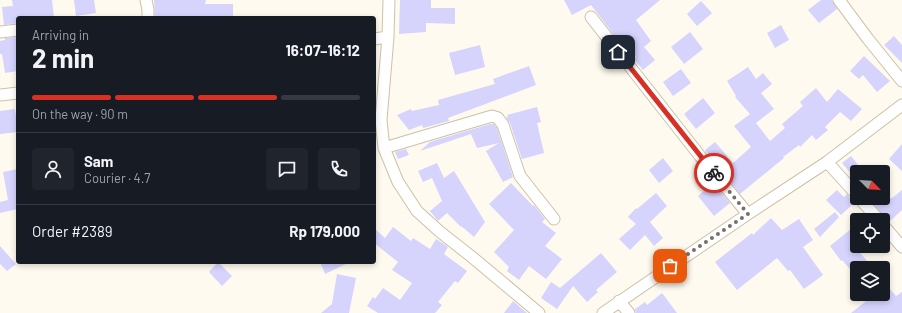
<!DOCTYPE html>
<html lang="en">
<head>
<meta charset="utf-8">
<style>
	body { margin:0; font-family:Barlow,sans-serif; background:#20242c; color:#f1f3f6; height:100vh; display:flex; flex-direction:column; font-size:15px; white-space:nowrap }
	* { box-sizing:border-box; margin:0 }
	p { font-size:13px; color:#9ea1a6 }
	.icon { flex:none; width:22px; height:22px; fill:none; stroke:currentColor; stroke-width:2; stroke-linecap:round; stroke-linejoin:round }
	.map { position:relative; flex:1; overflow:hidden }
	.side { position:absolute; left:16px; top:16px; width:360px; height:248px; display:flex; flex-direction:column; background:#171b24; border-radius:4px; box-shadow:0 2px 6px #0003 }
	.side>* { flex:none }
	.needle { width:26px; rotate:114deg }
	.fabs { position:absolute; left:850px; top:165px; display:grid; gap:8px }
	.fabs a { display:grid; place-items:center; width:40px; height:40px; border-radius:4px; background:#171b24; box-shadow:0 2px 6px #0003; font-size:20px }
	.pin { position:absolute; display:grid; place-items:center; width:34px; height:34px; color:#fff; margin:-17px; border-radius:8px; box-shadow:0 2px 6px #0006 }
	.courier { position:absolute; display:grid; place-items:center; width:40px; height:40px; margin:-20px; border:3px solid #d93025; border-radius:50%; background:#fff; color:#222; box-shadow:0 1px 5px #0007 }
	.head em { font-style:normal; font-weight:700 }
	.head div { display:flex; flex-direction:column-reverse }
	.head { display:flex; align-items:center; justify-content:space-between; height:68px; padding:0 16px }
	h1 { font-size:26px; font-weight:700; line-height:30px }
	.bar { display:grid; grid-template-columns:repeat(4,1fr); gap:6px 4px; align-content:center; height:48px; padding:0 16px }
	.bar i { height:5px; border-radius:3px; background:#363941 }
	.bar .active { background:#d93025 }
	.bar p { grid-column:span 4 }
	.line { display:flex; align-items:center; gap:10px; padding:0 16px; border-top:1px solid #363941 }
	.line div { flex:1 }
	.round { display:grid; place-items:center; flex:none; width:42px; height:42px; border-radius:4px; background:#20242c }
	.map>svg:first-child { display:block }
	.building { fill:#d6d3fd }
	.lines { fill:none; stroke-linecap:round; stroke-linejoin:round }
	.street-casing { stroke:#cdc1a7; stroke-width:13 }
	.street { stroke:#fff; stroke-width:11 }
	.done { stroke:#757166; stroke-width:4; stroke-dasharray:0 7.2 }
	.route { stroke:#d93025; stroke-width:5 }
</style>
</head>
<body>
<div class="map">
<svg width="902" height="313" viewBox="0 0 902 313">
	<rect width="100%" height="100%" fill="#fffaef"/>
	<path class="building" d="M12,0H52L54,18H18V23L4,25L2,7L13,6Z
		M74,0H94L96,13L76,16Z
		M154,0H206L205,4H233V16H205V18H185V16H155Z
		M400,0H431V8H455V24L426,23V32L399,34Z
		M564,0H660L636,20L651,41L644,47L655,60L643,70L634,59L636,57L621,37L617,39L591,5L572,15Z
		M821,0H832L837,9L819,23L808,10Z
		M701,1L712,13L697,26L687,14Z
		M781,25L789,40L775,48L767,33Z
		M690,32L703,49L684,64L671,47Z
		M894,36L902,45V63L884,45Z
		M18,37V71L5,73L2,54H0V41L5,40V38Z
		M480,45L485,67L455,75L449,53Z
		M864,56L890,81L877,92L863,75L859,79L850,71Z
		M529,66L536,85L448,118L449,121L423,128L422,125L409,130L397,115L411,109L412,111L439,105L438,100L495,84L493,79Z
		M748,67L756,79L763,73L772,84L761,93L774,109L756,123L770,141L785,128L782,124L803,106L800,102L816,88L827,102L838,89L862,109L851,121L840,112L825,127L828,130L816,140L812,135L800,147L799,145L783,157L784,158L740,194L705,150L715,142L733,163L751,147L734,126L750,114L735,97L736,96L727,81Z
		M681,69L691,83L673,96L663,82Z
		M703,98L715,113L696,129L684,114Z
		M537,107L541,122L537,123L544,153L522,159L510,123L506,118L508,117L507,115Z
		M15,109L18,132L0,134V111Z
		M490,124H494L497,128L513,177L503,182L486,151L499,143L477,148L471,134L420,151L430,142Z
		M902,144V171L889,159Z
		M406,149L409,155L398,159L395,152Z
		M851,156L864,172H857V181L842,163Z
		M663,158L673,171L659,183L649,170Z
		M437,163L444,178L454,171L485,222L474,237L461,226V227L447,213L438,221L430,211L442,201L432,178L423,182L418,171Z
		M18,169V209L0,213V202L8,200L3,172Z
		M511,183L533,206L534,205L545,219L542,222L556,233L545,246L562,259L546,279L529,266L519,280L507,271L509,267L494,252L514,230L489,204Z
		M713,183L730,203L714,216L698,196Z
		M837,190L844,197L847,194L854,203L841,215L826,200Z
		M902,190V210L889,222L868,198H892Z
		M656,193L667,206L650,222L663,238L654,246L645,235L630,250L619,239L636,224L628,217L636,208L637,209Z
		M835,212L839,217L820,237L814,229Z
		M771,218L782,230L799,219L813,240L803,247L823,275L804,289L790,270L788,271L777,258L737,290L715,262L752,233L753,235Z
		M857,224V246L859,247L857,249L873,268H857V277L842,260L841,261L830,246Z
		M393,227L411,241L413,238L430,249L436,239L444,244L448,247L444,254L467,271L458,283L455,281L438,302L442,305L435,313H378L367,306L373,297L375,299L383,288L400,300L412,283L392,270L398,262L374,243V228L385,238Z
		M0,246L16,264L7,271L0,264Z
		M601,253L617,272L596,290L598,292L587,302L573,286L557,309L541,298L551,282L560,288Z
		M218,262L232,276L222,286L209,272Z
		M320,262H350L325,274Z
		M337,274L356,278L349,313H321L332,304Z
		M883,281L896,296L902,292V313H851L875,294H883Z
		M662,293L677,313H636L635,309L645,302L647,305Z
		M513,301L527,313H504Z"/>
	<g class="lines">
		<defs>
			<path id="street" d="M146,0L148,10V18
				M389,0L388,37L381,120L384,148L398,182L417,211L439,231L472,257L539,313
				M839,0L868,39L902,81
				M591,17L700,156L748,214
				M0,32L18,30
				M374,39L388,37
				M0,95L18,93
				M384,148L492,116L498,118L503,125L520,176L554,219
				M827,162L857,195
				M859,198L879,220
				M883,225L902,247
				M619,301L629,313
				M603,313L748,214L827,162L902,105"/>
		</defs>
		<use href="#street" class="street-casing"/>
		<use href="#street" class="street"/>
	</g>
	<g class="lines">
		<path class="done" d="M670,266L748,214L714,173"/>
		<path class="route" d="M618,52L714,173"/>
	</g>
</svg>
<div class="fabs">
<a><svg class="needle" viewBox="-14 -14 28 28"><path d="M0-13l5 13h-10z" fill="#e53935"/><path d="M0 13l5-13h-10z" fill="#9ea1a6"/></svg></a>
<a><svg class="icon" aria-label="locate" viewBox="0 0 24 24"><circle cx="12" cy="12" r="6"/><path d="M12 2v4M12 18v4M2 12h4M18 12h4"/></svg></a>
<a><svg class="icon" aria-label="layers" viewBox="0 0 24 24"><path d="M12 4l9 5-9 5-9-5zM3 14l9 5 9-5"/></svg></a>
</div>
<div class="pin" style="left:670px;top:266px;background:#ea580c"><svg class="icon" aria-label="bag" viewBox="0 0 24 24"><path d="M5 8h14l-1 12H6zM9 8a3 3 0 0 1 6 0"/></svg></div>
<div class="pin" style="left:618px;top:52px;background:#1f2937"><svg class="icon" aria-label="home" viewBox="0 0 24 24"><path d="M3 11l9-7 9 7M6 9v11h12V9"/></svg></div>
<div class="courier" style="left:714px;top:173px"><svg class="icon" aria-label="bike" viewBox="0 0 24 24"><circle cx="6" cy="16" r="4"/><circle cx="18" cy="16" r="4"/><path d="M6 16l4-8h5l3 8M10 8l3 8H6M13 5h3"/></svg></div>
<section class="side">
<div class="head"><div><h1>2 min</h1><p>Arriving in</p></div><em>16:07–16:12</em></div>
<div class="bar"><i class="active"></i><i class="active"></i><i class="active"></i><i></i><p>On the way · 90 m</p></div>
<div class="line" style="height:72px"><a class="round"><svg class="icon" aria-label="person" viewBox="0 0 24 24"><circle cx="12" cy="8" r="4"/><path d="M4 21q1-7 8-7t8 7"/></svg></a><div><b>Sam</b><p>Courier · 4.7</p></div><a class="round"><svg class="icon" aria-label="chat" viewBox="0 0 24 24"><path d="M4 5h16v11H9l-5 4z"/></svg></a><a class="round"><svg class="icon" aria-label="phone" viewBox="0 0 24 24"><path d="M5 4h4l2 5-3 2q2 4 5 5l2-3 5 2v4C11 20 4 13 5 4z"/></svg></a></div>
<div class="line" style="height:52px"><div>Order #2389</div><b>Rp 179,000</b></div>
</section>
</div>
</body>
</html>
